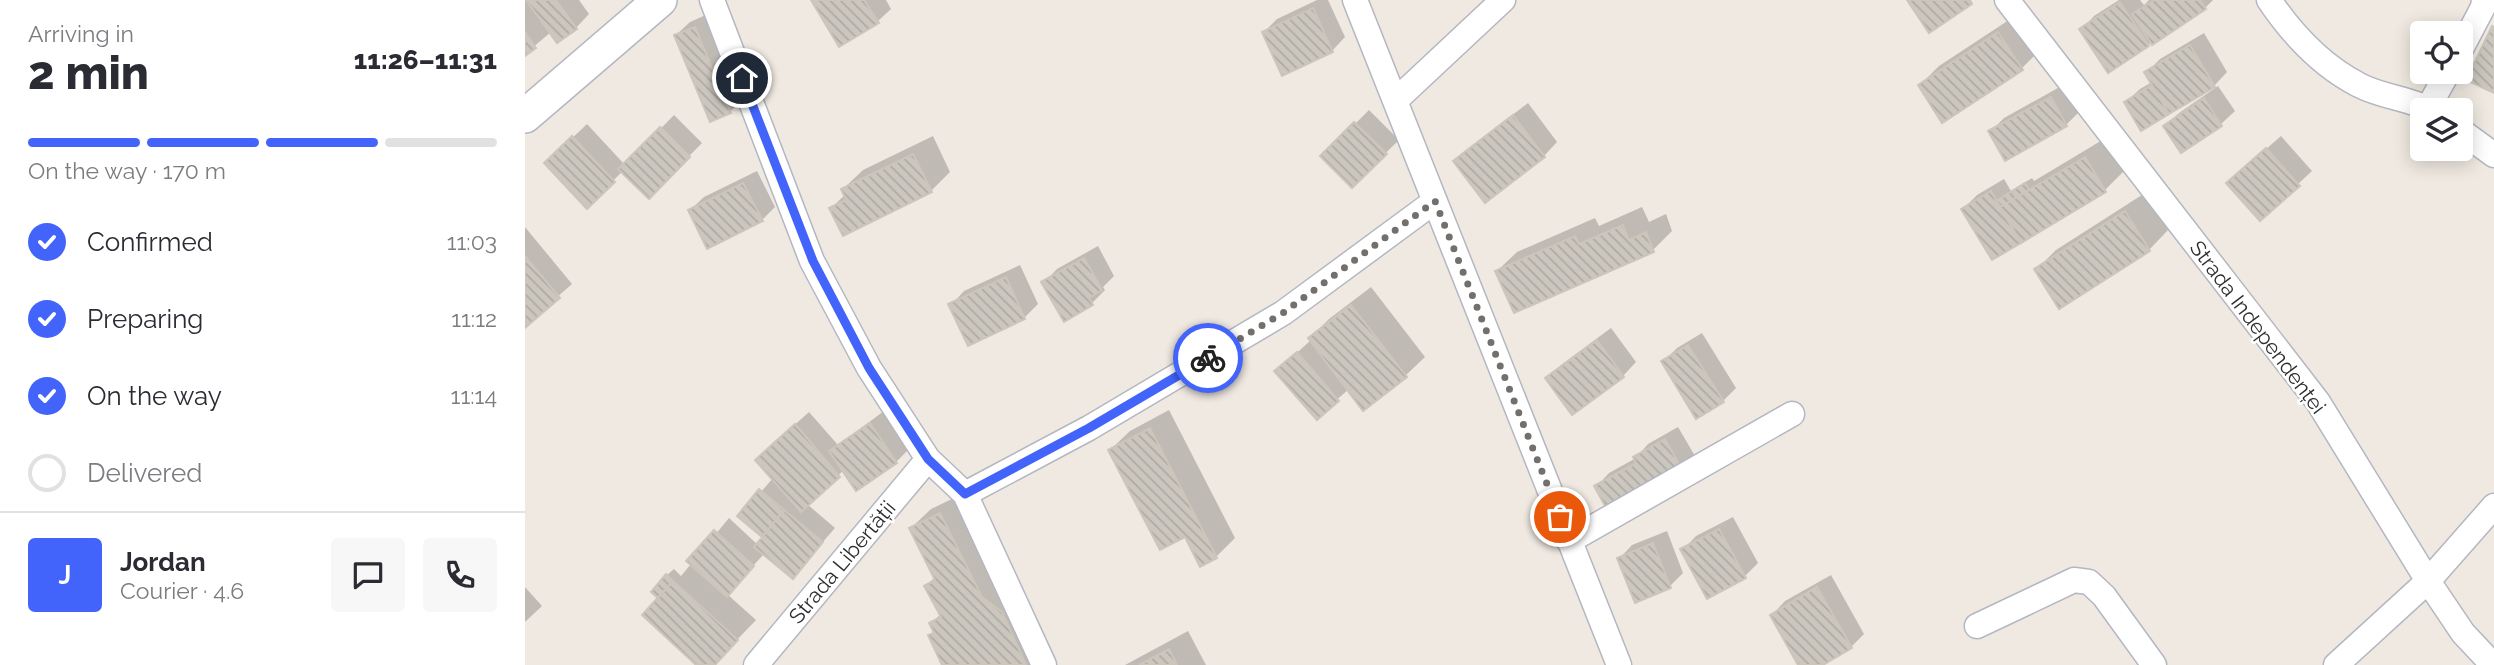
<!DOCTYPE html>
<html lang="en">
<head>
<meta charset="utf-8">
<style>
	body { margin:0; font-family:Raleway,sans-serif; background:#f7f7f7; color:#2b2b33; height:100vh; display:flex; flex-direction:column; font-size:26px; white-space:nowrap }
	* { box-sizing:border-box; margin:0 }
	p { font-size:23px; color:#7c7c81 }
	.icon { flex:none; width:38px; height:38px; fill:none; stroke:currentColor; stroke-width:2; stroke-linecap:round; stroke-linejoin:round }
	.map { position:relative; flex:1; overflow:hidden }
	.sheet { display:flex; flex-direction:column; background:#fff; width:525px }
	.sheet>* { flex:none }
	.fabs { position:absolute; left:1885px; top:21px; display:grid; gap:14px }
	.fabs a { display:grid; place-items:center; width:63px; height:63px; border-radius:7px; background:#fff; box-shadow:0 4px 18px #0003; font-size:35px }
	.pin { position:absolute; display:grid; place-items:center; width:60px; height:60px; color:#fff; margin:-30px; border:4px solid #fff; border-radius:50%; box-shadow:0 2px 7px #0007 }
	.courier { position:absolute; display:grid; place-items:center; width:70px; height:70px; margin:-35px; border:5px solid #4264fb; border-radius:50%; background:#fff; color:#222; box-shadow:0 2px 9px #0007 }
	.overview em { font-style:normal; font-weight:800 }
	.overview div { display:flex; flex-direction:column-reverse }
	.overview { display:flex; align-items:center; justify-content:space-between; height:119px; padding:0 28px }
	h1 { font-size:46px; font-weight:800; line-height:52px }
	.bar { display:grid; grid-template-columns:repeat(4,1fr); gap:10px 7px; align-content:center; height:84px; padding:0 28px }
	.bar i { height:9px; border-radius:5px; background:#e1e1e2 }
	.bar .on { background:#4264fb }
	.bar p { grid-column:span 4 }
	.line { display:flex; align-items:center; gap:18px; padding:0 28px; border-top:2px solid #e1e1e2 }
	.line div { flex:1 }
	.round { display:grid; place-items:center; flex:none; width:74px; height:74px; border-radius:7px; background:#f7f7f7 }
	ol { padding:0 28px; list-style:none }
	li { display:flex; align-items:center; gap:21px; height:77px }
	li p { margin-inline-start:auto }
	li .icon { padding:7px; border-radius:50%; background:#4264fb; color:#fff; stroke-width:4 }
	li:last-child { color:#7c7c81 }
	li i { width:38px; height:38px; border:4px solid #e1e1e2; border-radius:50% }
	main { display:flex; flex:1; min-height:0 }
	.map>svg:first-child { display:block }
	.shadow { fill:#0003 }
	.building { fill:url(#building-back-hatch); stroke:#cbc5ba; stroke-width:2 }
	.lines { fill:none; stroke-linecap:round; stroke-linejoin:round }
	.minor-casing { stroke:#b4b7c1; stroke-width:27 }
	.secondary-casing { stroke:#b4b7c1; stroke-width:36 }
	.minor { stroke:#fff; stroke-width:24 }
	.secondary { stroke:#fff; stroke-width:33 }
	.done { stroke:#726f6d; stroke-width:7; stroke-dasharray:0 12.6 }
	.route { stroke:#4264fb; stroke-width:9 }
	.labels { text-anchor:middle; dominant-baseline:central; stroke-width:5; stroke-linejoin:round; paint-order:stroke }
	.street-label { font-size:21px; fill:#2e2e2e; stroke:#fff }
</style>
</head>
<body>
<main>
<section class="sheet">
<div class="overview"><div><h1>2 min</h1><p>Arriving in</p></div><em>11:26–11:31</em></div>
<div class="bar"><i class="on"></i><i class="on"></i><i class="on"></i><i></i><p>On the way · 170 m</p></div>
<ol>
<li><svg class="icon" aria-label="check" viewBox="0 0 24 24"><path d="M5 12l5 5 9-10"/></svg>Confirmed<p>11:03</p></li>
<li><svg class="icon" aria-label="check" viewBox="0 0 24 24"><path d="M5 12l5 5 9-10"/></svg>Preparing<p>11:12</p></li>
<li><svg class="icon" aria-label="check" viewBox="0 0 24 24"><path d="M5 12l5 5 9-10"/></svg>On the way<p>11:14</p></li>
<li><i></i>Delivered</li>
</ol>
<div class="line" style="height:126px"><b class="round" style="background:#4264fb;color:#fff">J</b><div><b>Jordan</b><p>Courier · 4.6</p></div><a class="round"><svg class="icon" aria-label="chat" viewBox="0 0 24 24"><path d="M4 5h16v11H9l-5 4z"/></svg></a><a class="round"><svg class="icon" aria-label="phone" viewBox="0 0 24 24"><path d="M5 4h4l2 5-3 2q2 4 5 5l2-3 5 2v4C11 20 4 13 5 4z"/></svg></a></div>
</section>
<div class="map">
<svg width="1969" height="665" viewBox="0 0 1969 665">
	<defs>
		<pattern id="building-back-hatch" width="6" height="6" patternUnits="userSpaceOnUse" patternTransform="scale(1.75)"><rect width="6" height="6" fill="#cbc7bf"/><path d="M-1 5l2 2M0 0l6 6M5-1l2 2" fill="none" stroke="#afaba4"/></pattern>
	</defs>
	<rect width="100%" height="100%" fill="#efe9e1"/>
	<path class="shadow" d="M0,0H54L64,14L51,28L26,32L0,54Z
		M288,0H361L366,9L352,22Z
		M792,0H803L820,37L807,51L739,32L752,19Z
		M1594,0H1615L1619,5L1624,0H1688L1680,8L1623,45L1556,30L1569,16Z
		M183,14L218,98L205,112L151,35L165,22Z
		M1493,14L1516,49L1497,68L1395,85L1414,66Z
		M1679,33L1702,72L1689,86L1601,102L1615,89L1627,82L1621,73L1635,59Z
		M1540,84L1555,111L1541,125L1481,159L1466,131L1479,118Z
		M1693,86L1710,111L1696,124L1656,151L1640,126L1654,113Z
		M1003,103L1032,142L1019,156L930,161L944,148Z
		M844,110L874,140L827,186L798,156Z
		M149,115L177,143L124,197L98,171L62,206L21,163L62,124L100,165Z
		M408,136L425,172L406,191L306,208L321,194L318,189L338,170Z
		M1756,136L1787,171L1735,219L1717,170Z
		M1579,139L1599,171L1580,190L1438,209L1452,195L1479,179L1486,191L1507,178L1509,181Z
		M232,171L250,207L237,220L165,210L179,197Z
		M1620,193L1643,230L1624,250L1535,307L1511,270L1531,250Z
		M1117,207L1124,222L1141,214L1147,231L1128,250L972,271L992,252L1070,218L1074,226Z
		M0,227L47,284L0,325Z
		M573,246L589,276L578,287L580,290L566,304L519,283L532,269Z
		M495,265L513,304L499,318L444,343L426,305L439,291Z
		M846,287L900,357L880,376L824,389L792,417L752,371L786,340L785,338L804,319Z
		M1086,328L1111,362L1098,376L1022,378L1036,365Z
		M1177,333L1211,388L1198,401L1138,362L1152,348Z
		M644,410L710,538L691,557L661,535L585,450L605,431Z
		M359,411L384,449L371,462L319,470L282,504L310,528L268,576L240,553L202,594L231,620L188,665H174L142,591V575L149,569L156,576L204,518L233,545L240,536L215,516L248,478L246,446L284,412L313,445Z
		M1153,427L1170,456L1084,510L1071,487L1084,473L1111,458L1123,444Z
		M435,495L526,665H419L406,635L410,631L406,623L416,614L401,586L410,577L386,528L406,509Z
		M1208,517L1233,563L1220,576L1158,550L1171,536Z
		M1142,531L1158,573L1145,586L1094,559L1107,545Z
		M1306,575L1339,634L1326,647L1294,665H1275L1247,615L1260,601Z
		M0,587L17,606L0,622Z
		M663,631L681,665H600Z"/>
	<path class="building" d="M1,0H31L52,29L32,43Z
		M286,0H339L354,23L314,47Z
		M1382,0H1445L1447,4L1404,33Z
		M1629,0H1675L1681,9L1627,45L1607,14Z
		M1595,2L1624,46L1583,73L1554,29Z
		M788,8L808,52L757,76L737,32Z
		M1967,26L1969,27V93L1941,80Z
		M170,27L206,113L185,122L149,35Z
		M0,32L11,48L0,56Z
		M1473,32L1498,70L1417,123L1393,85Z
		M1665,45L1690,87L1644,114L1619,72Z
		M1627,85L1644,114L1616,131L1599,102Z
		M1526,97L1542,126L1480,161L1463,131Z
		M1679,98L1697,126L1656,153L1638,126Z
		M988,115L1020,157L960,203L928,161Z
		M829,122L862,154L827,188L795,156Z
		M135,127L165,157L124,199L93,169Z
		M47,136L90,182L62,209L19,163Z
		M1741,148L1775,186L1735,221L1701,183Z
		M388,154L407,192L318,236L304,208L321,200L316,189Z
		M1560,157L1581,192L1496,243L1475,207Z
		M218,183L238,221L182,249L163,210Z
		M1500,183L1504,190L1475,207L1471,201Z
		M1466,191L1496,243L1467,260L1436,209Z
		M1600,211L1625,251L1534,309L1509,269Z
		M1098,225L1104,240L1121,232L1129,252L989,313L970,271L1050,236L1054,244Z
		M0,256L35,298L0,328Z
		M559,258L577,290L564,298L568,305L539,322L516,282Z
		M481,277L500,319L443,346L423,304Z
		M826,305L882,377L838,411L783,338Z
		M1072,340L1099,377L1047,415L1020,378Z
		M1163,345L1199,402L1171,419L1136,361Z
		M772,352L814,401L792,420L749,371Z
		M345,423L372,463L331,491L304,451Z
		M270,424L315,477L276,512L230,460Z
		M625,428L692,558L675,567L660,537L635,550L583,450Z
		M1140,439L1158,471L1084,513L1069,486L1111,463L1108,457Z
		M234,489L259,510L237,537L212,516Z
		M259,510L298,542L268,579L229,547Z
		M415,513L457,597L477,612L501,665H417L403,635L409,633L404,623L416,617L399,586L410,580L384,528Z
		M1194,529L1221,578L1182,599L1155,549Z
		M189,530L229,566L202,597L161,561Z
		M1128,543L1146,588L1110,603L1092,558Z
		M141,574L148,581L133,598L126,592Z
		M148,581L213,640L190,665H171L117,615Z
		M1292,587L1327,648L1298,665H1273L1245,615Z
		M644,649L652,665H614Z"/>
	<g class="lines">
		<defs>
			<path id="minor" d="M187,0L287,261L344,368L403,459L440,494L519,665
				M830,0L1094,665
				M1482,0L1793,402L1903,581L1938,633L1968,665
				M1744,0C1767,34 1797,66 1834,85C1856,97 1884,98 1906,110
				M1936,49L1958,7L1959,0
				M870,101L978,0
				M1903,108L1923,72
				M1936,131L1969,155
				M440,494L564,428L758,313L910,201
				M1044,541L1267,414
				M1452,626L1549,580L1564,582L1579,596L1629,665
				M231,665L403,459
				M1811,665L1903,581L1969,506"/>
			<path id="secondary" d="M0,116L135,0"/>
		</defs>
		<use href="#minor" class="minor-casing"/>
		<use href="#secondary" class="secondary-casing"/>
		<use href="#minor" class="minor"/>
		<use href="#secondary" class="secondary"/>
	</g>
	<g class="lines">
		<path class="done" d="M683,358L758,313L910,201L1035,517"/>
		<path class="route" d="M217,78L288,261L344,368L403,459L440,494L564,428L683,358"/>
	</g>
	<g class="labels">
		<g class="street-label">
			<text transform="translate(1733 327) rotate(53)">Strada Independenței</text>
			<text transform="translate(317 562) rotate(-50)">Strada Libertății</text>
		</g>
	</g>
</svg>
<div class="fabs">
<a><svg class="icon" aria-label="locate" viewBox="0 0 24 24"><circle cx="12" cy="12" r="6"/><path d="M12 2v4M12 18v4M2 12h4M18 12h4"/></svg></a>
<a><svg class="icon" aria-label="layers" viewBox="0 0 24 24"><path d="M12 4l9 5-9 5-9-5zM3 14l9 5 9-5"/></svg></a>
</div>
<div class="pin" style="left:1035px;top:517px;background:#ea580c"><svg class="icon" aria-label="bag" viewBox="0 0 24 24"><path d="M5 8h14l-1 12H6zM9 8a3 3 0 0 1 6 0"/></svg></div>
<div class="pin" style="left:217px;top:78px;background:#1f2937"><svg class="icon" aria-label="home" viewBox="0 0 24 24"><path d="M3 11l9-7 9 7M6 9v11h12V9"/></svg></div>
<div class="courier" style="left:683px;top:358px"><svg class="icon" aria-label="bike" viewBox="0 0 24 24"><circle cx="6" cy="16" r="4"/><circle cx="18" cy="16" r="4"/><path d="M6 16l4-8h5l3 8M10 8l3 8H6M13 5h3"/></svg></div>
</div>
</main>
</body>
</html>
